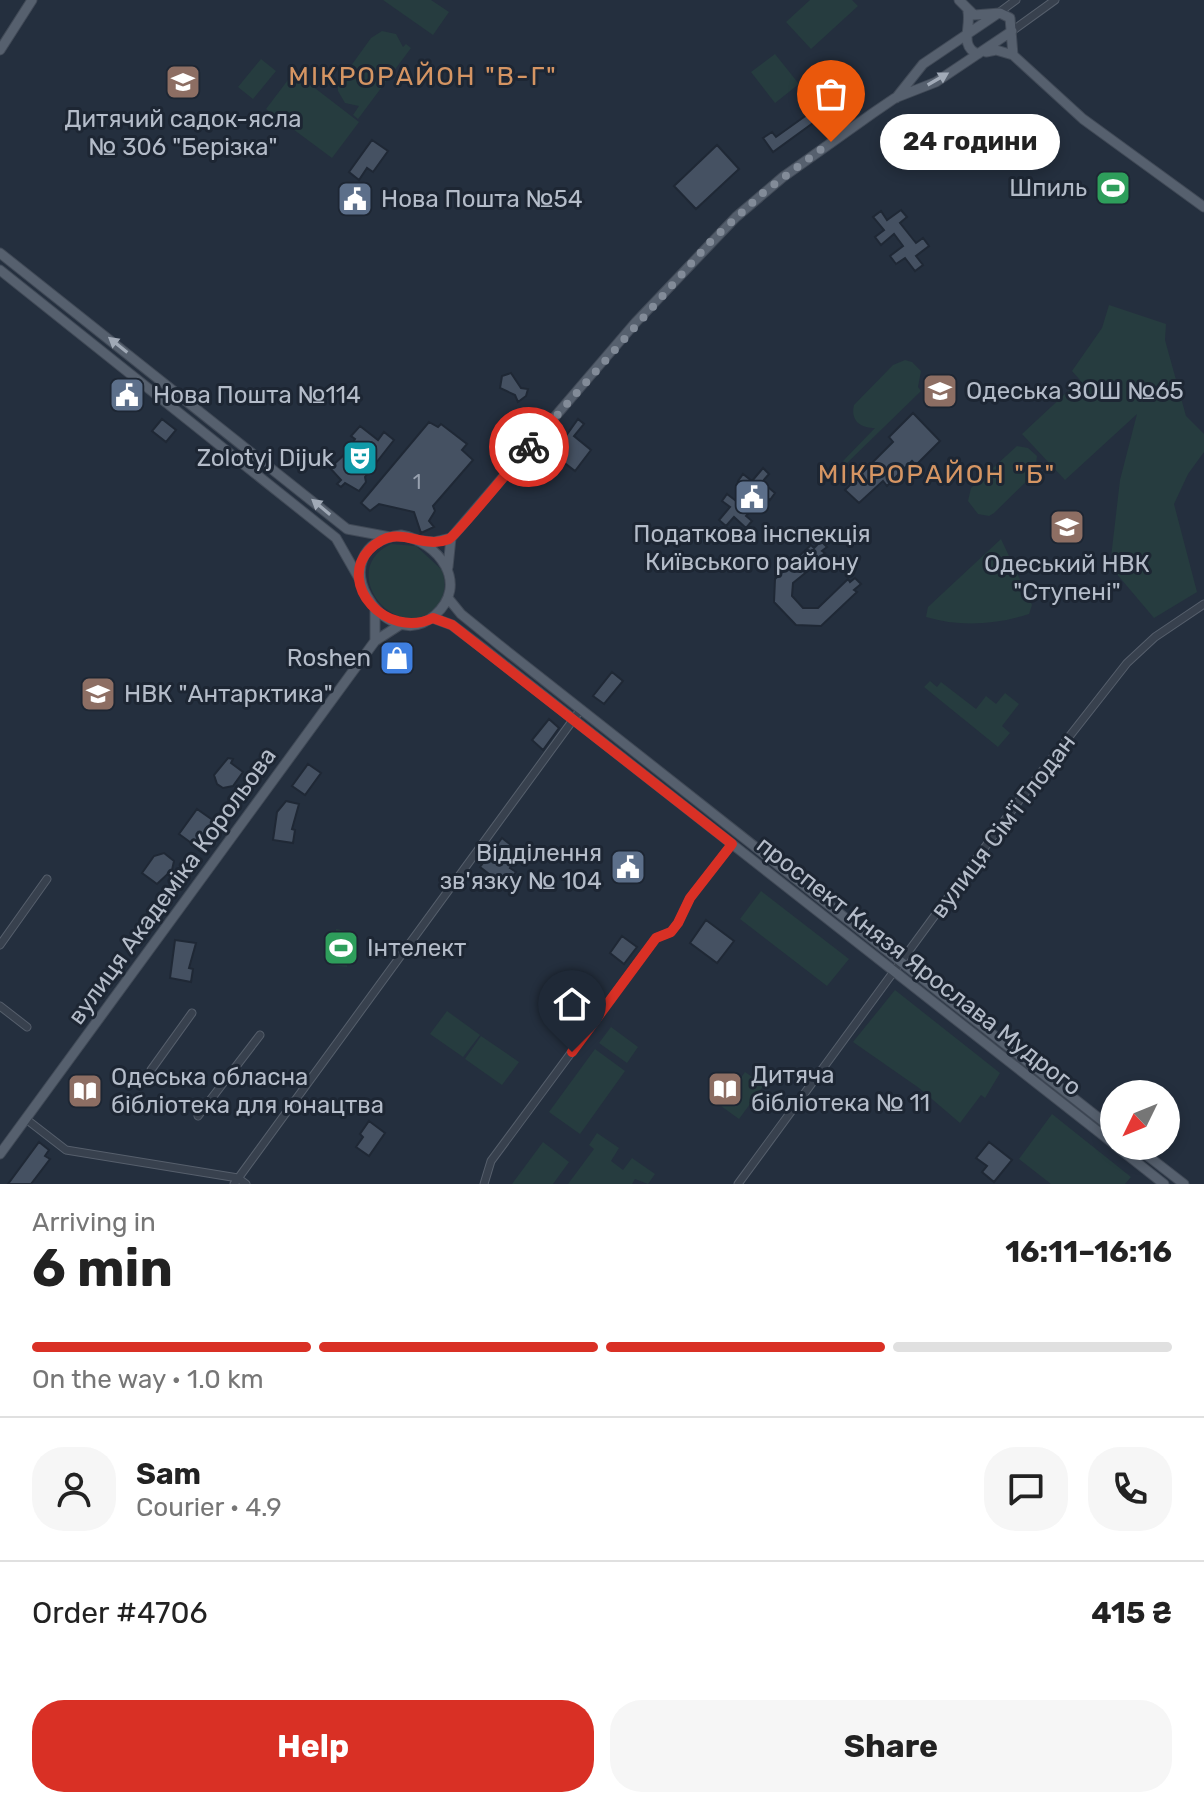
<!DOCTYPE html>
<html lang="en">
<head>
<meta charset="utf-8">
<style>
	body { margin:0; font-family:Rubik,sans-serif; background:#f6f6f6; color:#222; height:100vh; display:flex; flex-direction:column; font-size:30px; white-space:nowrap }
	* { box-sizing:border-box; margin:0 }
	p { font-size:26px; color:#767676 }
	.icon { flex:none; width:44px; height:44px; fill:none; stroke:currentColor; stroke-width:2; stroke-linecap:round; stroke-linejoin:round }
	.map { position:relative; height:1184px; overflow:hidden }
	.drawer { display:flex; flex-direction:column; background:#fff; flex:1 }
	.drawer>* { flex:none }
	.needle { width:52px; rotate:227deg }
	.fabs { position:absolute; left:1100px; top:1080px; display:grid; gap:16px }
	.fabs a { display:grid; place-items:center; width:80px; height:80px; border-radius:50%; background:#fff; box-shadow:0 4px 12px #0003; font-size:40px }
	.pin { position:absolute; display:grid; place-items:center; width:68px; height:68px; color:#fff; margin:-82px -34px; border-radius:50% 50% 50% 0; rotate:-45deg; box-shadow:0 0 8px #0007 }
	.pin .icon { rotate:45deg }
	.courier { position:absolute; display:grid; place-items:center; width:80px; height:80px; margin:-40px; border:6px solid #d93025; border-radius:50%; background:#fff; color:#222; box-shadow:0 2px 10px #0007 }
	.bubble { position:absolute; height:56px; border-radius:28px; background:#fff; box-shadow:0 4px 12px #0003; font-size:26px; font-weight:700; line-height:56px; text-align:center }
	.summary em { font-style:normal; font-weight:700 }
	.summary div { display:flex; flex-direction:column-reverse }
	.summary { display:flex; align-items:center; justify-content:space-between; height:136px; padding:0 32px }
	h1 { font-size:52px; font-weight:700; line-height:60px }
	.bar { display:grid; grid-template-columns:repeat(4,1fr); gap:12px 8px; align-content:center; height:96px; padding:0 32px }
	.bar i { height:10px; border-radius:6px; background:#e0e0e0 }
	.bar .current { background:#d93025 }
	.bar p { grid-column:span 4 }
	.line { display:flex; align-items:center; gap:20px; padding:0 32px; border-top:2px solid #e0e0e0 }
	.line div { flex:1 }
	.round { display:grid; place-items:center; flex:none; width:84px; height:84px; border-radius:32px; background:#f6f6f6 }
	.cta { display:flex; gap:16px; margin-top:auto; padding:16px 32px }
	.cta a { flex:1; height:92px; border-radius:32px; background:#d93025; color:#fff; font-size:32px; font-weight:700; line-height:92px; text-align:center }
	.cta a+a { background:#f6f6f6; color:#222 }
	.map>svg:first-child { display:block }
	.green { fill:#263c3f }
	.building { fill:#455162; stroke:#1f2835; stroke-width:2 }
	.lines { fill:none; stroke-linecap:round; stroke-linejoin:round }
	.minor-casing { stroke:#565f6c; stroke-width:9 }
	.major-casing { stroke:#414a57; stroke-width:11 }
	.minor { stroke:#38414e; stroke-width:7 }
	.major { stroke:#56606e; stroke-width:9 }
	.oneway { fill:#a1aab7 }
	.done { stroke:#828b98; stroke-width:8; stroke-dasharray:0 14.4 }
	.route { stroke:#d93025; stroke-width:10 }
	.labels { text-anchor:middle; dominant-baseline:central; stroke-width:6; stroke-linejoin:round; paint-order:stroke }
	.number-label { font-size:20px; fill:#98a1af }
	.poi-label { font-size:24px; fill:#b4bcc9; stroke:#1d2633; text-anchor:start }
	.street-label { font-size:24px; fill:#b4bcc9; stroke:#1d2633 }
	.neighbourhood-label { font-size:26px; letter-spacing:2px; fill:#d59563; stroke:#1d2633 }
</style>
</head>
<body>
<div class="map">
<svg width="1204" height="1184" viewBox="0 0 1204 1184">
	<rect width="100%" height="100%" fill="#242f3e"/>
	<path class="green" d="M383,0H431L449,12L433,35Z
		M810,0H852L858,6L811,49L786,22Z
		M382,31L396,34L403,47L406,44L411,48L358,119L353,115L359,106L345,103L338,91V84L371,38Z
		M775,54L799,84L775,103L751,72Z
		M261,59L276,71L253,99L238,87Z
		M294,72L359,122L332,158L266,109Z
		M1109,305L1166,324L1165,340L1186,416L1204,434V452L1188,474L1174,504L1197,592L1154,618L1110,566L1120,480L1137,414L1065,480L1022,434L1080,380L1072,371L1102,328Z
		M905,360L912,362L921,371L918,387L921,391L846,464L843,461L875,428C861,428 850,421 854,405L893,365Z
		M1017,446L1028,448L1037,456L1035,473L994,513L989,516L978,514L968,501L971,488Z
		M1001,539L1032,605L1029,614C996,625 959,627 926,617L928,607Z
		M391,544L416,546L442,570C449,592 441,608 421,619C377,624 345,565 391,544Z
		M930,681L937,687L941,682L976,709L986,696L996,704L1005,693L1019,704L1002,726L1010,733L998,747L924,687Z
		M761,891L849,959L827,986L740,919Z
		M336,929L351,932L347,967L331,965Z
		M895,990L1000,1073L985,1098L981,1095L960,1123L919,1088L853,1042Z
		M447,1011L480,1035L463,1057L430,1034Z
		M611,1027L638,1047L627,1063L599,1043Z
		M481,1036L519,1062L502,1085L465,1059Z
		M595,1049L625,1071L580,1134L549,1112Z
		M745,1072L764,1085L739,1119L721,1106Z
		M1052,1114L1131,1177L1125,1184H1051L1019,1159Z
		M597,1133L619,1148L611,1161L623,1170L632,1158L655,1174L648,1184L635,1179L632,1184H568L594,1149L589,1145Z
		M543,1142L569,1162L553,1184H512Z"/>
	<path class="building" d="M818,107L824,115L773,152L763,138L772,132L776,137Z
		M372,140L388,151L373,172L367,168L359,180L349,172Z
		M717,145L739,169L696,209L674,186Z
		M901,210L907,217L900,223L916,243L923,238L929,246L916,256L923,265L915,271L905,258L896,264L890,256L903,246L894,234L881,245L875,237L884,230L873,217L881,211L887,220Z
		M511,373L521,388L528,389L526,396L518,402L515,395L500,388L502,376Z
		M913,413L940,441L916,465L912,461L887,486L883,481L859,503L845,490L893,442L889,437Z
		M162,419L176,430L166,442L152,431Z
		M578,419L584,424L574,436L591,450L575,471L553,454Z
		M429,422L438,427L441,424L467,444L462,450L473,460L433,506L435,511L429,521L434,527L421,533L414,512L379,504L370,511L361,503Z
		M360,426L378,440L384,432L394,440L365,477L366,482L359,491L345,483L341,487L337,484L341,480L330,468L348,451L355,439L351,436Z
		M763,468L769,474L762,482L775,493L770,500L764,495L746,516L752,521L746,528L734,517L726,526L719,520L730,507L722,501L727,494L740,504L751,491L738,481L743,474L752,481Z
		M821,541L827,547L822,551L825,553L818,559L820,561L793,583L792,596L803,608H818L848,579L850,582L855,578L861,584L854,590L857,592L821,626L796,625L774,602L775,579L811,545L814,548Z
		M612,672L623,681L604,704L593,696Z
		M549,719L559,728L543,750L532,740Z
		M228,758L233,759L231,763L243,772L233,786L223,788L217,784L214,775Z
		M308,764L321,773L305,795L292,786Z
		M286,801L299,804L292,829L295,830L293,843L273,840L277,812Z
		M197,809L214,821L194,845L179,834Z
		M502,838L521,853L510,868L516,872L505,886L480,867Z
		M164,853L174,861L172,870L157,884L142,873L154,856Z
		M706,920L734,941L717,963L690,943Z
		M622,936L637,947L624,964L610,953Z
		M175,940L196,943L189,968L193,969L191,982L170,978Z
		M369,1121L385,1133L369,1156L356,1147L363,1137L360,1134Z
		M39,1142L49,1150L45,1156L50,1159L31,1184H8Z
		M989,1142L1012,1160L994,1182L982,1172L987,1166L976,1158Z"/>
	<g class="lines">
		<defs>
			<path id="minor" d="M997,14L1016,0
				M1012,31L1055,0
				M0,945L47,879
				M0,1006L27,1027
				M151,1070L192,1013
				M198,1116L260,1035
				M26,1119L66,1150L238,1178L246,1184
				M234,1184L581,709
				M484,1184L491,1161L656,938L671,932L678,923L690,898L732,844
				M738,1184L1021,798L1127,663L1155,637L1204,604"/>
			<path id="major" d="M959,0L974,15L1000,13L1010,18L1013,55
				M968,12C971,28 959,46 978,54
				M0,50L32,0
				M986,52L996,50L1013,55L1083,119L1204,207
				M896,98L923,64L997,14
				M0,253L347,529L390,537
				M0,270L336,538L360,580
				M401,535C439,542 470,584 435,615C385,660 315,546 401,535Z
				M423,541L434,542L451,538L636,322L736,217L783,177L873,113L895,98L936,82L1012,31
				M448,567L451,538
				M448,598L461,614L498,644L1114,1130
				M375,610V641
				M433,618L452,625L485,650L1114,1144
				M1116,1146L1164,1184
				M1135,1146L1184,1184
				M0,1154L375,641L403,623"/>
		</defs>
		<use href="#minor" class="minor-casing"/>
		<use href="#major" class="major-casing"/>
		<use href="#minor" class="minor"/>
		<use href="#major" class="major"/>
	</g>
	<defs><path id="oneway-solid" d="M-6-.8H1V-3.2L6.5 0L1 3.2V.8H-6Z" transform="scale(2)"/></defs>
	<g class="oneway">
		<use href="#oneway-solid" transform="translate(938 79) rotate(-30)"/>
		<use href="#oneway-solid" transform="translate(118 345) rotate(-141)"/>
		<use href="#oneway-solid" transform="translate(321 507) rotate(-140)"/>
	</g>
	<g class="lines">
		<path class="done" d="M529,447L712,240L764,192L831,142"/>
		<path class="route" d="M529,447C517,460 457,535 449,539C419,551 398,520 369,550C337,584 386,640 433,618L452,625L732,844L690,898L678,923L671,932L656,938L572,1052"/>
	</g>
	<defs>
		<symbol id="school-square" viewBox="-11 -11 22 22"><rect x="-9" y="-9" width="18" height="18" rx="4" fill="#8d6e63" stroke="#1d2633"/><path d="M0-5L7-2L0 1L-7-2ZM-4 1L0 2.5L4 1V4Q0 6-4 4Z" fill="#fff"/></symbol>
		<symbol id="stadium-square" viewBox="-11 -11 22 22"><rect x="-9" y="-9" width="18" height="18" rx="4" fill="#2e9e5b" stroke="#1d2633"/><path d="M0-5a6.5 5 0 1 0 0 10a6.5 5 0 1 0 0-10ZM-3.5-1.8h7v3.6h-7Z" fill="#fff"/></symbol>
		<symbol id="civic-square" viewBox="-11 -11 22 22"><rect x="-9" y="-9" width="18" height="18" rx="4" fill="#5c6f8a" stroke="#1d2633"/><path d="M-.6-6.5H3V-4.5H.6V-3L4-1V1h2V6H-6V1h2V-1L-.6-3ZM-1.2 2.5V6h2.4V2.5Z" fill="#fff"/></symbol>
		<symbol id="theatre-square" viewBox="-11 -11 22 22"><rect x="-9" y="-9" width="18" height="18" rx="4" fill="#0f9aa8" stroke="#1d2633"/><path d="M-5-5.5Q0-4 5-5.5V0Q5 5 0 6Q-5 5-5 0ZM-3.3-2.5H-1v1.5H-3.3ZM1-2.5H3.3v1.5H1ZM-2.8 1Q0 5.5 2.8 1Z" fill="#fff"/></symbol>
		<symbol id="shop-square" viewBox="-11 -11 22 22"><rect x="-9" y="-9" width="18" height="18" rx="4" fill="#3f7fe0" stroke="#1d2633"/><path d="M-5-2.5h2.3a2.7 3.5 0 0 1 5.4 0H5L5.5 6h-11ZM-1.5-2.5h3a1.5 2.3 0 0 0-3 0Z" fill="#fff"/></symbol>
		<symbol id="library-square" viewBox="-11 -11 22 22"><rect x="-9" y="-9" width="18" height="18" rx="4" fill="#8d6e63" stroke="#1d2633"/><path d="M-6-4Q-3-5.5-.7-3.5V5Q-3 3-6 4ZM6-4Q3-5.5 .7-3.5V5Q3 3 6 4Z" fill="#fff"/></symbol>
	</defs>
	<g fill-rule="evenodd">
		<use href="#school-square" x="163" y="62" width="40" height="40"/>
		<use href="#stadium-square" x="1093" y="168" width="40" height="40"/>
		<use href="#civic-square" x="335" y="179" width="40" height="40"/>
		<use href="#school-square" x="920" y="371" width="40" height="40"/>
		<use href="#civic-square" x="107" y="375" width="40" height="40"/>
		<use href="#theatre-square" x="340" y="438" width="40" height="40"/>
		<use href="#civic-square" x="732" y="477" width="40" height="40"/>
		<use href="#school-square" x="1047" y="507" width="40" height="40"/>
		<use href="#shop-square" x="377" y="638" width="40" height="40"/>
		<use href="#school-square" x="78" y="674" width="40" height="40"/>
		<use href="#civic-square" x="608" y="847" width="40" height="40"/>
		<use href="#stadium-square" x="321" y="928" width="40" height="40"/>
		<use href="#library-square" x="705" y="1069" width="40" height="40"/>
		<use href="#library-square" x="65" y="1071" width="40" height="40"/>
	</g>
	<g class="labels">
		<g class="number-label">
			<text x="417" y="482">1</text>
		</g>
		<g class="poi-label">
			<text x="183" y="119" text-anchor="middle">Дитячий садок-ясла<tspan x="183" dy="28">№ 306 "Берізка"</tspan></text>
			<text x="1087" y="188" text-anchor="end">Шпиль</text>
			<text x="381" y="199">Нова Пошта №54</text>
			<text x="966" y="391">Одеська ЗОШ №65</text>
			<text x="153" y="395">Нова Пошта №114</text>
			<text x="334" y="458" text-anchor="end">Zolotyj Dijuk</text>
			<text x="752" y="534" text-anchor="middle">Податкова інспекція<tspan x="752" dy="28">Київського району</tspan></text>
			<text x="1067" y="564" text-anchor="middle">Одеський НВК<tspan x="1067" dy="28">"Ступені"</tspan></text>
			<text x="371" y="658" text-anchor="end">Roshen</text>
			<text x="124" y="694">НВК "Антарктика"</text>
			<text x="602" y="853" text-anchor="end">Відділення<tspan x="602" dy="28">зв'язку № 104</tspan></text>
			<text x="367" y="948">Інтелект</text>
			<text x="751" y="1075">Дитяча<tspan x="751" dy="28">бібліотека № 11</tspan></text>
			<text x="111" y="1077">Одеська обласна<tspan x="111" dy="28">бібліотека для юнацтва</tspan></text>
		</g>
		<g class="street-label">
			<text transform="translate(1003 826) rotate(-53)">вулиця Сім'ї Глодан</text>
			<text transform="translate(172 886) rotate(-54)">вулиця Академіка Корольова</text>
			<text transform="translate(919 966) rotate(38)">проспект Князя Ярослава Мудрого</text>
		</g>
		<g class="neighbourhood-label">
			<text x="423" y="76">МІКРОРАЙОН "В-Г"</text>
			<text x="937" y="474">МІКРОРАЙОН "Б"</text>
		</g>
	</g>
</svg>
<div class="fabs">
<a><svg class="needle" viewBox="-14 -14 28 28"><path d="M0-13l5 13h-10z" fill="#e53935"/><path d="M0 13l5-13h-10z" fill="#767676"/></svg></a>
</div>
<div class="pin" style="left:831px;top:142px;background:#ea580c"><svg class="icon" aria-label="bag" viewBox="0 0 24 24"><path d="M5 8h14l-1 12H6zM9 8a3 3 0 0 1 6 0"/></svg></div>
<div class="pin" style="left:572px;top:1052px;background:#1f2937"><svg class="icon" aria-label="home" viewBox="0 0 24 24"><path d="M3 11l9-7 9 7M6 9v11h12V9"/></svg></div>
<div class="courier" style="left:529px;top:447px"><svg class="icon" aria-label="bike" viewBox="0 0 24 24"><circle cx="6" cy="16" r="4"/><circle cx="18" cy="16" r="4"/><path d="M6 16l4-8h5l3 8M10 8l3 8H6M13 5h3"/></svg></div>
<div class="bubble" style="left:880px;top:114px;width:180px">24 години</div>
</div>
<section class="drawer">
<div class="summary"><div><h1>6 min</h1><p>Arriving in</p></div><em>16:11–16:16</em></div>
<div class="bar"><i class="current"></i><i class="current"></i><i class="current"></i><i></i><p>On the way · 1.0 km</p></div>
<div class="line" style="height:144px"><a class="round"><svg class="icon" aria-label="person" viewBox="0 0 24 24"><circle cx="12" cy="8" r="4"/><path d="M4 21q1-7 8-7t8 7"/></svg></a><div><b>Sam</b><p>Courier · 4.9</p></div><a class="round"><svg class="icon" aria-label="chat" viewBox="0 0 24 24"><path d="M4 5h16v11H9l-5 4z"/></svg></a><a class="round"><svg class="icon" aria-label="phone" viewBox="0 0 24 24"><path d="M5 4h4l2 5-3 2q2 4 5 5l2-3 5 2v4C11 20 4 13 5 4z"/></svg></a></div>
<div class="line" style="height:104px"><div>Order #4706</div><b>415 ₴</b></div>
<div class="cta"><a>Help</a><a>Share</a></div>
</section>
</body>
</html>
